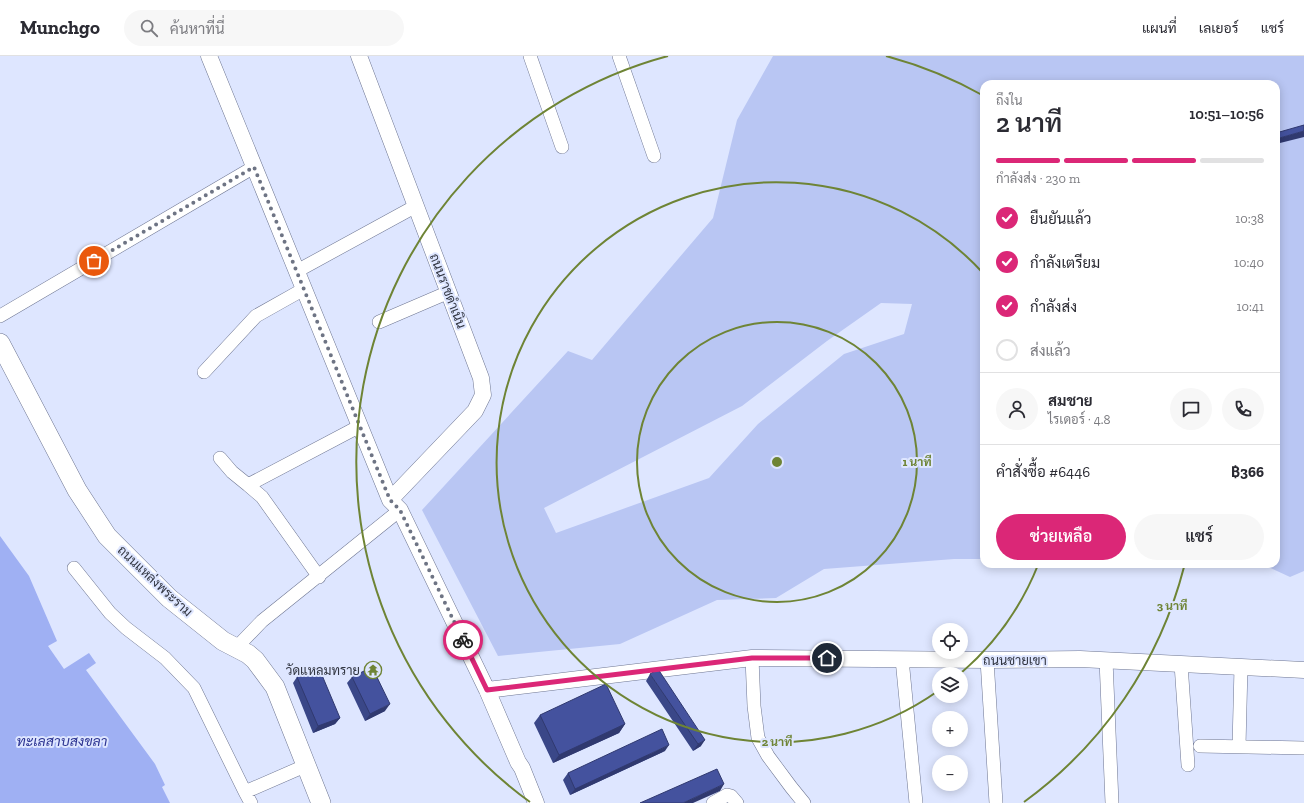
<!DOCTYPE html>
<html lang="th">
<head>
<meta charset="utf-8">
<style>
	body { margin:0; font-family:"Zilla Slab",Sarabun,serif; background:#f7f7f7; color:#2b2b33; height:100vh; display:flex; flex-direction:column; font-size:15px; white-space:nowrap }
	* { box-sizing:border-box; margin:0 }
	p { font-size:13px; color:#7c7c81 }
	.icon { flex:none; width:22px; height:22px; fill:none; stroke:currentColor; stroke-width:2; stroke-linecap:round; stroke-linejoin:round }
	.map { position:relative; flex:1; overflow:hidden }
	.sheet { position:absolute; left:980px; top:24px; width:300px; height:488px; display:flex; flex-direction:column; background:#fff; border-radius:12px; box-shadow:0 2px 10px #0003 }
	.sheet>* { flex:none }
	.tools { position:absolute; left:932px; top:567px; display:grid; gap:8px }
	.tools a { display:grid; place-items:center; width:36px; height:36px; border-radius:50%; background:#fff; box-shadow:0 2px 10px #0003; font-size:20px }
	.pin { position:absolute; display:grid; place-items:center; width:34px; height:34px; color:#fff; margin:-17px; border:2px solid #fff; border-radius:50%; box-shadow:0 1px 4px #0007 }
	.courier { position:absolute; display:grid; place-items:center; width:40px; height:40px; margin:-20px; border:3px solid #db2777; border-radius:50%; background:#fff; color:#222; box-shadow:0 1px 5px #0007 }
	.headline em { font-style:normal; font-weight:600 }
	.headline div { display:flex; flex-direction:column-reverse }
	.headline { display:flex; align-items:center; justify-content:space-between; height:68px; padding:0 16px }
	h1 { font-size:26px; font-weight:600; line-height:30px }
	.bar { display:grid; grid-template-columns:repeat(4,1fr); gap:6px 4px; align-content:center; height:48px; padding:0 16px }
	.bar i { height:5px; border-radius:3px; background:#e1e1e2 }
	.bar .active { background:#db2777 }
	.bar p { grid-column:span 4 }
	.line { display:flex; align-items:center; gap:10px; padding:0 16px; border-top:1px solid #e1e1e2 }
	.line div { flex:1 }
	.round { display:grid; place-items:center; flex:none; width:42px; height:42px; border-radius:21px; background:#f7f7f7 }
	ol { padding:0 16px; list-style:none }
	li { display:flex; align-items:center; gap:12px; height:44px }
	li p { margin-inline-start:auto }
	li .icon { padding:4px; border-radius:50%; background:#db2777; color:#fff; stroke-width:4 }
	li:last-child { color:#7c7c81 }
	li i { width:22px; height:22px; border:2px solid #e1e1e2; border-radius:50% }
	.cta { display:flex; gap:8px; margin-top:auto; padding:8px 16px }
	.cta a { flex:1; height:46px; border-radius:24px; background:#db2777; color:#fff; font-size:16px; font-weight:600; line-height:46px; text-align:center }
	.cta a+a { background:#f7f7f7; color:#2b2b33 }
	header { display:flex; align-items:center; gap:24px; box-sizing:border-box; height:56px; padding:0 20px; background:#fff; border-bottom:1px solid #e1e1e2 }
	header strong { font-size:19px }
	nav { display:flex; gap:22px; margin-inline-start:auto; font-size:14px }
	.search { width:280px; height:36px; background:#f7f7f7; display:flex; align-items:center; gap:10px; box-sizing:border-box; padding:0 14px; border-radius:22px; color:#7c7c81; font-size:15px }
	.map>svg:first-child { display:block }
	.green { fill:#b9c6f3; fill-rule:evenodd }
	.water { fill:#9fb0f3 }
	.lines { fill:none; stroke-linecap:round; stroke-linejoin:round }
	.minor-casing { stroke:#6e7692; stroke-width:14 }
	.tertiary-casing { stroke:#6e7692; stroke-width:17 }
	.secondary-casing { stroke:#6e7692; stroke-width:20 }
	.minor { stroke:#fff; stroke-width:13 }
	.tertiary { stroke:#fff; stroke-width:16 }
	.secondary { stroke:#fff; stroke-width:19 }
	.wall { fill:#3a4788 }
	.shaded-wall { fill:#30396f }
	.building { fill:#44529e; stroke:#30396f }
	.done { stroke:#6e7484; stroke-width:4; stroke-dasharray:0 7.2 }
	.route { stroke:#db2777; stroke-width:5 }
	.ring { fill:none; stroke:#6e8435; stroke-width:2 }
	.labels { text-anchor:middle; dominant-baseline:central; stroke-width:4; stroke-linejoin:round; paint-order:stroke }
	.street-label { font-size:13px; fill:#323642; stroke:#dee6ff }
	.poi-label { font-size:13px; fill:#323642; stroke:#dee6ff; text-anchor:end }
	.water-label { font-size:14px; font-style:italic; fill:#2c3492; stroke:#dee6ff }
	.centre { fill:#6e8435; stroke:#dee6ff; stroke-width:2 }
	.ring-label { font-size:12px; text-anchor:middle; font-weight:bold; fill:#6e8435; stroke:#dee6ff; stroke-width:4; stroke-linejoin:round; paint-order:stroke }
</style>
</head>
<body>
<header>
<strong>Munchgo</strong>
<div class="search"><svg class="icon" aria-label="search" viewBox="0 0 24 24"><circle cx="10" cy="10" r="6"/><path d="M15 15l6 6"/></svg>ค้นหาที่นี่</div>
<nav><a>แผนที่</a><a>เลเยอร์</a><a>แชร์</a></nav>
</header>
<div class="map">
<svg width="1304" height="747" viewBox="0 0 1304 747">
	<rect width="100%" height="100%" fill="#dee6ff"/>
	<path class="green" d="M773,0H1304V515L1290,521L1262,508H1276V28H984V503H954L824,513L776,542L717,544L620,588L498,600L422,454L568,295L592,304L713,162L737,64ZM881,247L912,248L904,278L844,298L758,368L709,422L556,477L544,452L742,350L827,285Z"/>
	<path class="water" d="M0,480L29,520L57,585L48,590L64,613L89,597L96,607L86,614L155,708L165,729L162,731L170,747H0Z"/>
	<g class="lines">
		<defs>
			<path id="minor" d="M530,0L562,91
				M619,0L654,100
				M297,215L416,150
				M0,260L254,111
				M379,266L449,236
				M204,316L256,260L304,233
				M220,402L232,416L248,429L262,441L319,521
				M248,429L360,370
				M74,512L110,557L126,572L165,602L194,632L245,736
				M236,592L262,565L400,454
				M752,602L754,650L758,682L768,700L791,731L804,747
				M902,603L916,747
				M987,604L996,747
				M1106,604L1112,747
				M1181,608L1188,709
				M1200,690L1304,692
				M1239,690L1241,611
				M251,747L245,736L307,709
				M713,747L727,739L731,740L737,747"/>
			<path id="tertiary" d="M209,0L390,444L400,454L487,634L518,706L522,712L536,747
				M359,0L481,322L483,339L475,355L390,444
				M487,634L752,602L987,604L1080,603L1304,614"/>
			<path id="secondary" d="M0,287L77,434L107,480L169,542L223,585L248,598L255,604L275,631L321,747"/>
		</defs>
		<use href="#minor" class="minor-casing"/>
		<use href="#tertiary" class="tertiary-casing"/>
		<use href="#secondary" class="secondary-casing"/>
		<use href="#minor" class="minor"/>
		<use href="#tertiary" class="tertiary"/>
		<use href="#secondary" class="secondary"/>
	</g>
	<path class="wall" d="M650,618L701,690L693,695L646,625Z
		M297,621L340,662L335,668L313,677L293,627Z
		M352,621L385,655L365,665L347,627Z
		M540,659L625,668L619,677L553,707L534,667Z
		M665,695L570,739L563,724L568,717Z"/>
	<path class="shaded-wall" d="M1304,75V81L1276,88V83Z
		M390,648L385,655L365,665L370,658Z
		M340,662L335,668L313,677L318,670Z
		M625,668L619,677L553,707L559,699Z
		M705,684L701,690L693,695L698,688Z
		M669,689L665,695L570,739L575,733Z
		M724,728L720,735L693,747H683Z"/>
	<path class="building" d="M1304,69V75L1276,83V77Z
		M372,611L390,648L370,658L352,621Z
		M319,612L340,662L318,670L297,621Z
		M658,613L705,684L698,688L650,618Z
		M606,628L625,668L559,699L540,659Z
		M662,673L669,689L575,733L568,717Z
		M717,713L724,728L683,747H640Z"/>
	<g class="lines">
		<path class="done" d="M94,205L254,111L390,444L400,454L463,584"/>
		<path class="route" d="M463,584L487,634L752,602H827"/>
	</g>
	<g class="ring">
		<circle cx="777" cy="406" r="140"/>
		<path d="M1038 509A280 280 0 0 1 961 617M938 635A280 280 0 1 1 983 217"/>
		<path d="M1184 511A420 420 0 0 1 1024 746M530 746A420 420 0 0 1 668 0M886 0A420 420 0 0 1 984 40"/>
	</g>
	<defs>
		<symbol id="temple-ring" viewBox="-11 -11 22 22"><circle r="9.5" fill="#dee6ff" stroke="#6e8435" stroke-width="1.5"/><path d="M0-6L5-2H3V0L6.5 2.5H4V6H1.5V3h-3V6H-4V2.5H-6.5L-3 0V-2H-5Z" fill="#6e8435"/></symbol>
	</defs>
	<g fill-rule="evenodd">
		<use href="#temple-ring" x="363" y="604" width="20" height="20"/>
	</g>
	<g class="labels">
		<g class="street-label">
			<text transform="translate(448 235) rotate(69)">ถนนราชดำเนิน</text>
			<text transform="translate(155 525) rotate(43)">ถนนแหล่งพระราม</text>
			<text x="1015" y="604">ถนนชายเขา</text>
		</g>
		<g class="poi-label">
			<text x="360" y="614">วัดแหลมทราย</text>
		</g>
		<g class="water-label">
			<text x="62" y="685">ทะเลสาบสงขลา</text>
		</g>
	</g>
	<circle cx="777" cy="406" r="6" class="centre"/>
	<g class="ring-label">
		<text x="917" y="410">1 นาที</text>
		<text x="1172" y="554">3 นาที</text>
		<text x="777" y="690">2 นาที</text>
	</g>
</svg>
<div class="tools">
<a><svg class="icon" aria-label="locate" viewBox="0 0 24 24"><circle cx="12" cy="12" r="6"/><path d="M12 2v4M12 18v4M2 12h4M18 12h4"/></svg></a>
<a><svg class="icon" aria-label="layers" viewBox="0 0 24 24"><path d="M12 4l9 5-9 5-9-5zM3 14l9 5 9-5"/></svg></a>
<a>+</a>
<a>−</a>
</div>
<div class="pin" style="left:94px;top:205px;background:#ea580c"><svg class="icon" aria-label="bag" viewBox="0 0 24 24"><path d="M5 8h14l-1 12H6zM9 8a3 3 0 0 1 6 0"/></svg></div>
<div class="pin" style="left:827px;top:602px;background:#1f2937"><svg class="icon" aria-label="home" viewBox="0 0 24 24"><path d="M3 11l9-7 9 7M6 9v11h12V9"/></svg></div>
<div class="courier" style="left:463px;top:584px"><svg class="icon" aria-label="bike" viewBox="0 0 24 24"><circle cx="6" cy="16" r="4"/><circle cx="18" cy="16" r="4"/><path d="M6 16l4-8h5l3 8M10 8l3 8H6M13 5h3"/></svg></div>
<section class="sheet">
<div class="headline"><div><h1>2 นาที</h1><p>ถึงใน</p></div><em>10:51–10:56</em></div>
<div class="bar"><i class="active"></i><i class="active"></i><i class="active"></i><i></i><p>กำลังส่ง · 230 m</p></div>
<ol>
<li><svg class="icon" aria-label="check" viewBox="0 0 24 24"><path d="M5 12l5 5 9-10"/></svg>ยืนยันแล้ว<p>10:38</p></li>
<li><svg class="icon" aria-label="check" viewBox="0 0 24 24"><path d="M5 12l5 5 9-10"/></svg>กำลังเตรียม<p>10:40</p></li>
<li><svg class="icon" aria-label="check" viewBox="0 0 24 24"><path d="M5 12l5 5 9-10"/></svg>กำลังส่ง<p>10:41</p></li>
<li><i></i>ส่งแล้ว</li>
</ol>
<div class="line" style="height:72px"><a class="round"><svg class="icon" aria-label="person" viewBox="0 0 24 24"><circle cx="12" cy="8" r="4"/><path d="M4 21q1-7 8-7t8 7"/></svg></a><div><b>สมชาย</b><p>ไรเดอร์ · 4.8</p></div><a class="round"><svg class="icon" aria-label="chat" viewBox="0 0 24 24"><path d="M4 5h16v11H9l-5 4z"/></svg></a><a class="round"><svg class="icon" aria-label="phone" viewBox="0 0 24 24"><path d="M5 4h4l2 5-3 2q2 4 5 5l2-3 5 2v4C11 20 4 13 5 4z"/></svg></a></div>
<div class="line" style="height:52px"><div>คำสั่งซื้อ #6446</div><b>฿366</b></div>
<div class="cta"><a>ช่วยเหลือ</a><a>แชร์</a></div>
</section>
</div>
</body>
</html>
